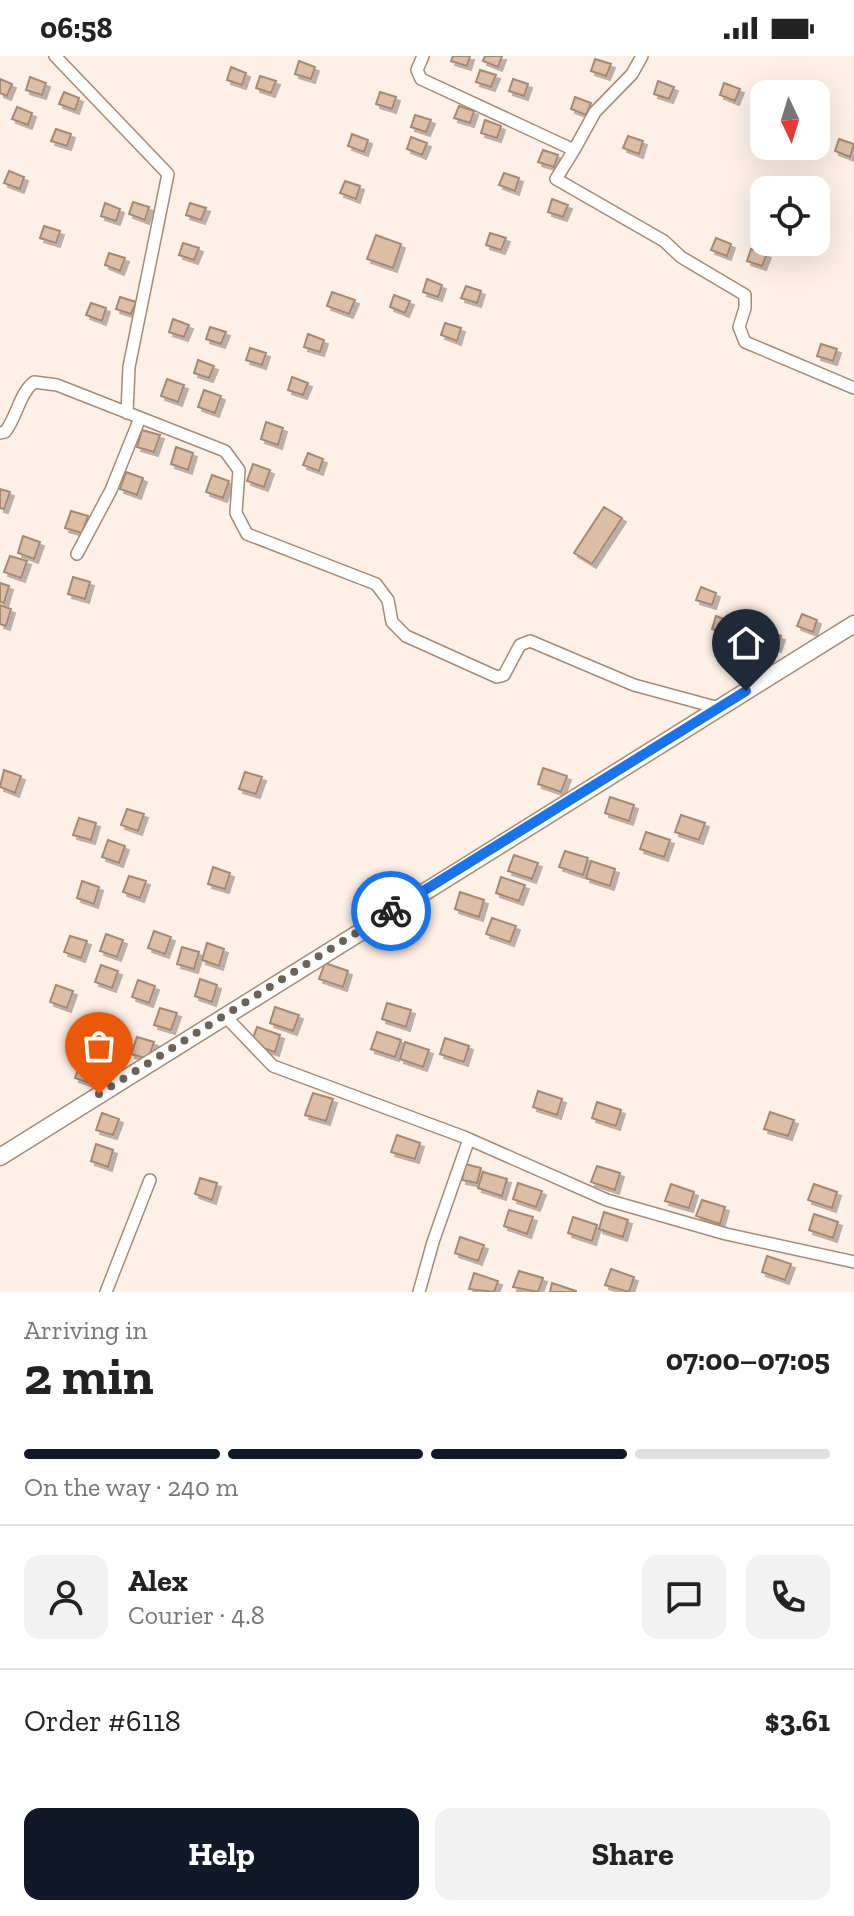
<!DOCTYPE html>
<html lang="en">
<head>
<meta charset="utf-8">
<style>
	body { margin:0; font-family:"Zilla Slab",serif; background:#f2f2f2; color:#222; height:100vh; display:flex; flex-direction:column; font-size:30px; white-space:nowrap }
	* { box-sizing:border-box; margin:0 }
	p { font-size:26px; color:#767676 }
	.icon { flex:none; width:44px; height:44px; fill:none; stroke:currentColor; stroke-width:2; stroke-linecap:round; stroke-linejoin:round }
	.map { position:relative; height:1236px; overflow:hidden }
	.sheet { display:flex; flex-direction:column; background:#fff; flex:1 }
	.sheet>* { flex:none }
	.needle { width:52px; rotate:176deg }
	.fabs { position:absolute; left:750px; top:24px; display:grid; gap:16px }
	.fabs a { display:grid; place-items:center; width:80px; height:80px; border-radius:16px; background:#fff; box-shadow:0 8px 32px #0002; font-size:40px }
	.pin { position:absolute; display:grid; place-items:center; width:68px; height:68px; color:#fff; margin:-82px -34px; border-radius:50% 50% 50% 0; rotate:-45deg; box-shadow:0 0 8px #0007 }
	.pin .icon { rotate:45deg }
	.courier { position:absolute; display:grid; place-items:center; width:80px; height:80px; margin:-40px; border:6px solid #1a73e8; border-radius:50%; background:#fff; color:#222; box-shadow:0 2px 10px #0007 }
	.summary em { font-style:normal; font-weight:800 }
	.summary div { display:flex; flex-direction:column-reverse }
	.summary { display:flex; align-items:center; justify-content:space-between; height:136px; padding:0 24px }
	h1 { font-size:52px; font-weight:800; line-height:60px }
	.bar { display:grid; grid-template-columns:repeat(4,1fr); gap:12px 8px; align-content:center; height:96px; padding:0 24px }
	.bar i { height:10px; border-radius:6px; background:#e0e0e0 }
	.bar .on { background:#111827 }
	.bar p { grid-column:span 4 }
	.line { display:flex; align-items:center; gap:20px; padding:0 24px; border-top:2px solid #e0e0e0 }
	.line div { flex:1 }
	.round { display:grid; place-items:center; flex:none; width:84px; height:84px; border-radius:16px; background:#f2f2f2 }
	.button { display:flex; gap:16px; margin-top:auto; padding:16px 24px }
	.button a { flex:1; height:92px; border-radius:16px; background:#111827; color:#fff; font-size:32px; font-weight:800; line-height:92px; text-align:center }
	.button a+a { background:#f2f2f2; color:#222 }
	.status { display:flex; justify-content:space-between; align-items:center; height:56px; padding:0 40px; background:#fff; direction:ltr }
	.status svg { height:22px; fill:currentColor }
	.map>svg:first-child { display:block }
	.building { fill:#dcbea6; stroke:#a78973; stroke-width:2; filter:url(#shadow) }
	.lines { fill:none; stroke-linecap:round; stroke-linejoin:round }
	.minor-casing { stroke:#a88a74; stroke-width:14 }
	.secondary-casing { stroke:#a88a74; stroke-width:19 }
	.minor { stroke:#fff; stroke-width:11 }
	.secondary { stroke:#fff; stroke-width:16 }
	.done { stroke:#6d6258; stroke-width:8; stroke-dasharray:0 14.4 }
	.route { stroke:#1a73e8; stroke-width:10 }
</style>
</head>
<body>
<div class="status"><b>06:58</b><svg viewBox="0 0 49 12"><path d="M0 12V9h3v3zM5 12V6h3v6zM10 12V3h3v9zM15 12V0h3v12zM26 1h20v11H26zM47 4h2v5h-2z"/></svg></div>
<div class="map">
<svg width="854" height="1236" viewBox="0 0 854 1236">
	<defs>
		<filter id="shadow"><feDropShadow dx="4" dy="4" stdDeviation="0" flood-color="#0004"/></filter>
	</defs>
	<rect width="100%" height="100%" fill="#fdf0e6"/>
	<path class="building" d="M453,0H470L467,10L451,5Z
		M485,0H502L498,11L483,5Z
		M595,3L611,8L606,20L591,15Z
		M299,5L315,11L311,23L295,18Z
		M231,11L246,17L242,29L227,24Z
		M480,14L496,19L491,31L476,26Z
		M260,20L276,25L271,37L256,32Z
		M30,21L46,27L42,39L26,34Z
		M0,23L12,28L7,40L0,37Z
		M513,23L528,28L524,40L509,35Z
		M658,25L674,31L669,43L654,38Z
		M724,27L740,33L735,45L720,39Z
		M64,36L79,42L75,54L59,48Z
		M380,36L396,41L392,53L376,48Z
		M575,41L591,47L586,59L571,53Z
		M459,50L474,55L470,67L454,62Z
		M17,51L32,57L28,69L12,63Z
		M415,59L431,64L426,76L411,71Z
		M485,64L501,70L497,82L481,77Z
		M56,73L71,78L67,90L51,85Z
		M352,78L368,84L364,96L348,90Z
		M628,80L643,85L639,98L623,92Z
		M411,81L427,87L422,99L407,93Z
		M839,83L854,88L850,101L835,95Z
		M543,94L558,99L554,111L538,106Z
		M9,115L24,121L20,133L4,127Z
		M504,117L519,122L515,135L499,129Z
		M345,125L360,130L356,143L340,137Z
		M552,143L568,149L563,161L548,156Z
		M133,146L149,151L145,164L129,158Z
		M105,147L120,153L116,165L101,160Z
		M190,147L206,152L201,164L186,159Z
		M44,170L60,175L56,187L40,182Z
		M490,177L506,182L501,194L486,189Z
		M376,179L401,188L393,212L367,203Z
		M716,182L731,188L727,200L711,194Z
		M183,187L199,192L194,204L179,199Z
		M751,193L767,198L762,210L747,205Z
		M109,197L125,202L120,215L105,209Z
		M427,223L442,229L438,241L423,236Z
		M466,230L481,235L477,247L461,242Z
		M332,236L355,244L349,258L327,250Z
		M394,239L410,245L405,257L390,251Z
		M120,241L136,246L131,258L116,253Z
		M91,247L106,252L102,265L86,259Z
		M173,263L189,269L184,281L169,276Z
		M445,267L461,272L457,285L441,279Z
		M210,271L226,276L221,288L206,283Z
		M308,278L324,284L320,296L304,291Z
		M821,288L837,293L833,305L817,300Z
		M250,292L266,297L262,309L246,304Z
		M198,304L214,310L209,322L194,317Z
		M292,321L308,327L303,339L288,334Z
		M167,323L184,329L178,346L161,340Z
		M204,334L221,340L215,357L198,351Z
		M266,366L283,372L278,389L261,383Z
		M142,374L160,379L154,396L137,391Z
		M176,391L193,397L188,414L171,408Z
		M308,397L323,403L319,415L303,409Z
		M253,408L270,414L264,431L247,425Z
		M126,416L143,422L137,439L120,433Z
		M212,419L229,425L223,442L206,436Z
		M0,433L10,436L4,453L0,452Z
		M604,451L622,462L592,508L574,497Z
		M71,455L88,460L82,477L65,472Z
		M23,480L40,486L34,503L18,497Z
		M10,500L27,505L21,522L4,516Z
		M73,521L90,526L85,543L68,538Z
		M0,527L9,530L4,547L0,546Z
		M701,531L716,537L712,549L696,544Z
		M0,549L11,553L6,570L0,568Z
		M802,558L817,564L813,576L797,570Z
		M716,560L732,566L728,578L712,573Z
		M746,560L761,565L757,577L741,572Z
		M765,575L781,580L777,592L761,587Z
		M543,712L567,720L561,736L538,728Z
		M4,714L21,720L15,737L0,731Z
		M245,716L262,721L256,738L239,733Z
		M610,741L634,749L629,765L605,757Z
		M127,753L144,758L138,775L121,769Z
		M681,759L705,767L699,784L675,776Z
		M79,762L96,767L91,784L73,779Z
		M646,776L670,784L664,801L640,793Z
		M108,784L125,790L119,807L102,801Z
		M565,795L588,802L583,819L559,811Z
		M514,799L538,807L532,823L508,815Z
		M591,805L615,813L610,830L586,822Z
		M213,811L230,817L225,833L208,828Z
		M129,820L146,825L140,842L123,836Z
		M501,821L525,829L519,845L496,837Z
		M82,825L99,831L94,848L77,842Z
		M460,836L484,844L479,861L455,853Z
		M492,862L516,870L510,886L486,878Z
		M154,875L171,881L165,898L148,892Z
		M106,878L123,884L117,901L100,895Z
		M70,880L87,885L81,902L64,896Z
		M207,887L224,893L219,910L202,904Z
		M182,891L199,896L194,913L177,908Z
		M325,907L348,915L343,931L319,923Z
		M101,909L118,915L112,932L95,926Z
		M200,923L217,929L212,946L195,940Z
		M138,924L155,930L149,947L132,941Z
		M56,929L73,935L67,952L50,946Z
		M387,947L411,954L406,971L382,963Z
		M275,951L299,959L293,975L270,967Z
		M160,952L177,957L171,974L154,969Z
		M99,959L116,965L111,982L94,976Z
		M257,971L280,979L275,996L251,988Z
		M377,976L401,984L395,1001L371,993Z
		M137,981L154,986L148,1003L131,998Z
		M445,982L469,990L464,1006L440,998Z
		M405,986L429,994L423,1011L400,1003Z
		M81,1006L98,1011L92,1028L75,1022Z
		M538,1035L562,1043L557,1059L533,1051Z
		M313,1037L333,1043L326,1065L305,1059Z
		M597,1046L621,1054L616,1070L592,1062Z
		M770,1056L794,1064L788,1080L764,1073Z
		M102,1057L119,1063L113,1079L96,1074Z
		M397,1079L420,1087L415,1103L391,1096Z
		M96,1088L113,1094L108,1111L91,1105Z
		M465,1108L481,1112L477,1127L462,1124Z
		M597,1110L620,1117L615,1134L591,1126Z
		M483,1116L507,1123L502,1140L478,1132Z
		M200,1122L217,1127L212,1144L195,1138Z
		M518,1127L542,1135L536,1151L513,1143Z
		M671,1128L694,1136L689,1152L665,1145Z
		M814,1128L837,1136L832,1152L808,1144Z
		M702,1144L725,1151L720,1168L696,1160Z
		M509,1154L533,1161L527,1178L504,1170Z
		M604,1156L628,1164L623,1181L599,1173Z
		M814,1158L838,1166L833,1182L809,1174Z
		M573,1161L597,1169L592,1185L568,1177Z
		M460,1181L484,1189L478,1205L455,1197Z
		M767,1200L791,1208L785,1224L762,1216Z
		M611,1213L634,1221L629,1236L605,1229Z
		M519,1215L543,1222L538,1236L513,1231Z
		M474,1217L498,1225L494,1236L469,1233Z
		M552,1227L576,1235V1236H550Z"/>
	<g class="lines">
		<defs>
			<path id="minor" d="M55,0L168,118L129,311L127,357
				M423,0L417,14L421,23L574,94L556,123L664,185L681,201L745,239V252L739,271L745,286L854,332
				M574,94L595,56L632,18L642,0
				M0,377L5,376C17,361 19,338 34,326L57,329L225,395L239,414L236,457L247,478L376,528L388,544L392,566L406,580L497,621L504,619L520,589L530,585L634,629L719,652
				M77,498L111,434L140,362
				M224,959L273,1010L464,1081L607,1144L726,1178L854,1206
				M106,1236L150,1124
				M419,1236L433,1186L469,1083"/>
			<path id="secondary" d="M0,1101L854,568"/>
		</defs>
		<use href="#minor" class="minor-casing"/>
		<use href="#secondary" class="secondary-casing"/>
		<use href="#minor" class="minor"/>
		<use href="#secondary" class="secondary"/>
	</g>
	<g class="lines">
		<path class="done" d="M99,1038L391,855"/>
		<path class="route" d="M391,855L746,635"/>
	</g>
</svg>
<div class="fabs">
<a><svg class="needle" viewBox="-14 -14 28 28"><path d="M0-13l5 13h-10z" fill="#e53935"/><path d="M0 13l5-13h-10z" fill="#767676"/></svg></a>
<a><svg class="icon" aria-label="locate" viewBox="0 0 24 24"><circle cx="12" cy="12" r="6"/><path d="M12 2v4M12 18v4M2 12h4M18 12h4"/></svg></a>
</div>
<div class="pin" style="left:99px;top:1038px;background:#ea580c"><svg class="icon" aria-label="bag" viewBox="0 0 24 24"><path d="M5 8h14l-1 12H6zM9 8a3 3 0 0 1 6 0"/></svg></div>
<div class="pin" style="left:746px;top:635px;background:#1f2937"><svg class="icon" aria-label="home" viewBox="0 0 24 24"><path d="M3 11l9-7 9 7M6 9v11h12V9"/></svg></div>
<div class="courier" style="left:391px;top:855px"><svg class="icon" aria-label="bike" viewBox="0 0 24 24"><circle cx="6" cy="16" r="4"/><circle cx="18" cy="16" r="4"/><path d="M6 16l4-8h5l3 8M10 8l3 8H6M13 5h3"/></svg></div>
</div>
<section class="sheet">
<div class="summary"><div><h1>2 min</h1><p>Arriving in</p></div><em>07:00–07:05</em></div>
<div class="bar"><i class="on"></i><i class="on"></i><i class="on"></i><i></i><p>On the way · 240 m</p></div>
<div class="line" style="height:144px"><a class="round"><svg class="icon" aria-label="person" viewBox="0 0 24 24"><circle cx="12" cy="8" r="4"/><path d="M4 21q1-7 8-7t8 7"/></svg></a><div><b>Alex</b><p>Courier · 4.8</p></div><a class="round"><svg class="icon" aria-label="chat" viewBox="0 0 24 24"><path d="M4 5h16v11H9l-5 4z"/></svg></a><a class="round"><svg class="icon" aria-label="phone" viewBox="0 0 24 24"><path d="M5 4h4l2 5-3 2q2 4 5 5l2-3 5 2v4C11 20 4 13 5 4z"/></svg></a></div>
<div class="line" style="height:104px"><div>Order #6118</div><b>$3.61</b></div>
<div class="button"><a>Help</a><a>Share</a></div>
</section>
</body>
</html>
